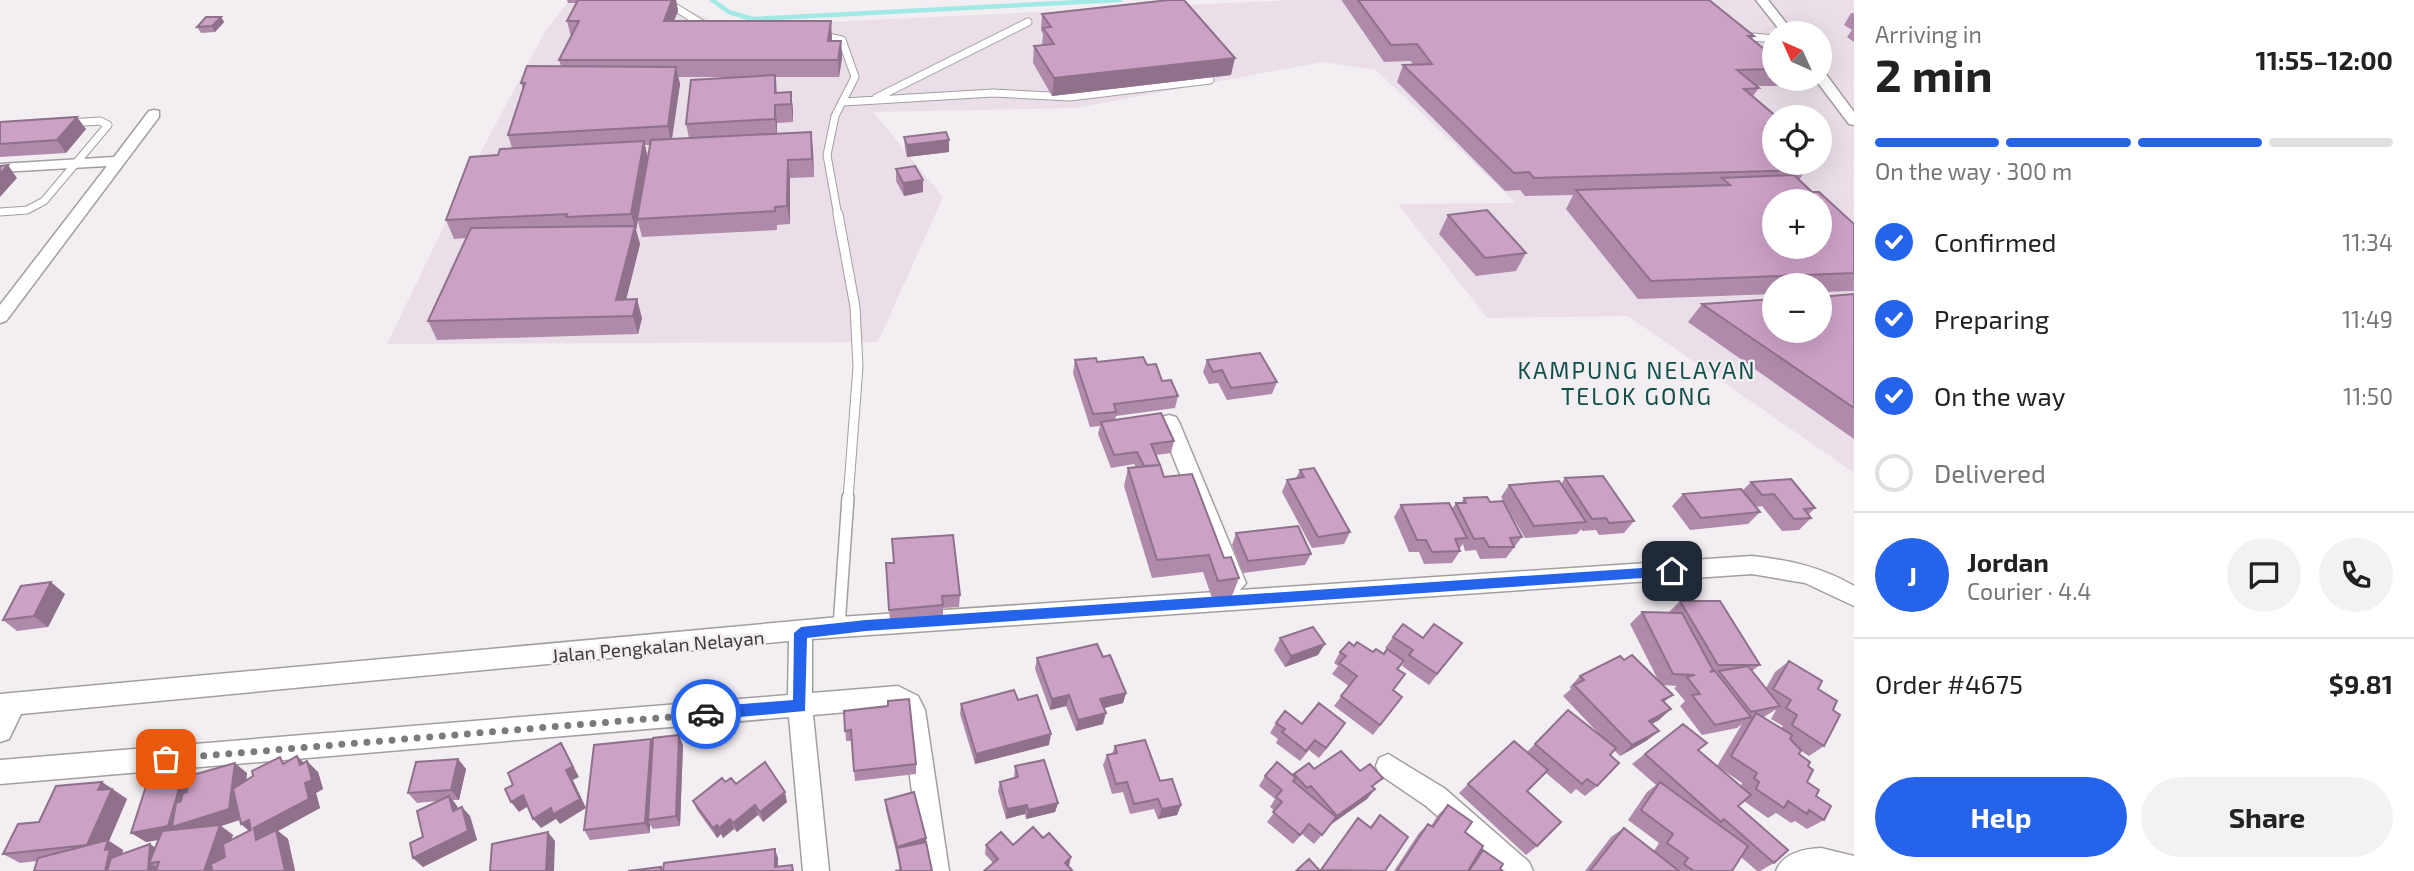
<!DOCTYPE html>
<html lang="en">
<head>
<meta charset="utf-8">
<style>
	body { margin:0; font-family:"Exo 2",sans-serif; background:#f2f2f2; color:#222; height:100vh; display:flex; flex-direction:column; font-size:26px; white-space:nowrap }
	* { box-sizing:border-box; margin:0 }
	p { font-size:23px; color:#767676 }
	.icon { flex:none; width:38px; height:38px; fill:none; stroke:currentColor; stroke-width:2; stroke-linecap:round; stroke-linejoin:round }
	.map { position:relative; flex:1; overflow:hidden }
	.sheet { display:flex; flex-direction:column; background:#fff; width:560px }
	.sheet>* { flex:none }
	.needle { width:46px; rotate:315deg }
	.controls { position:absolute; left:1762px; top:21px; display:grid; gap:14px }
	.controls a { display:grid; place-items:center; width:70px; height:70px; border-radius:50%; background:#fff; box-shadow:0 7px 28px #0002; font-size:35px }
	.pin { position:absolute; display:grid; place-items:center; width:60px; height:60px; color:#fff; margin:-30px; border-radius:14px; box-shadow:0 4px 10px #0006 }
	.courier { position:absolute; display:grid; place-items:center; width:70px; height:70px; margin:-35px; border:5px solid #2563eb; border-radius:50%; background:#fff; color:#222; box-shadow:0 2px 9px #0007 }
	.head em { font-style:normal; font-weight:700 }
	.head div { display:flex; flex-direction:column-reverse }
	.head { display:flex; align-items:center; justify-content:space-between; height:119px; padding:0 21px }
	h1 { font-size:46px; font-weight:700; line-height:52px }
	.bar { display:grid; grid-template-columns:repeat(4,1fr); gap:10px 7px; align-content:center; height:84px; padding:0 21px }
	.bar i { height:9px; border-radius:5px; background:#e0e0e0 }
	.bar .on { background:#2563eb }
	.bar p { grid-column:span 4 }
	.line { display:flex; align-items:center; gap:18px; padding:0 21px; border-top:2px solid #e0e0e0 }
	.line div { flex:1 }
	.round { display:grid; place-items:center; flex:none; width:74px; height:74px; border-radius:37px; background:#f2f2f2 }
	ol { padding:0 21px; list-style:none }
	li { display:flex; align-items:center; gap:21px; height:77px }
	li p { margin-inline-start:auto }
	li .icon { padding:7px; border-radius:50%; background:#2563eb; color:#fff; stroke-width:4 }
	li:last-child { color:#767676 }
	li i { width:38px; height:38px; border:4px solid #e0e0e0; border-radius:50% }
	.cta { display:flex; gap:14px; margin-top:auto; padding:14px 21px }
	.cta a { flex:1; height:80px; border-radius:42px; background:#2563eb; color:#fff; font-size:28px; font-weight:700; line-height:80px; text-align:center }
	.cta a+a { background:#f2f2f2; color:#222 }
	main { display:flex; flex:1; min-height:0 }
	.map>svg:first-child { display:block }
	.built { fill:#eadfe8; fill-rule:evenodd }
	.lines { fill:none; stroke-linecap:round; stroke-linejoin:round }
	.stream { stroke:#a1e9e4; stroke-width:4.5 }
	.service-far2-casing { stroke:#a39ea2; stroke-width:9 }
	.service-far1-casing { stroke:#a39ea2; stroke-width:11 }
	.service-casing { stroke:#a39ea2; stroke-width:14 }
	.minor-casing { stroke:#a39ea2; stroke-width:3 }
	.service-far2 { stroke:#fff; stroke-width:7 }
	.service-far1 { stroke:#fff; stroke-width:9 }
	.service { stroke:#fff; stroke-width:11 }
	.minor { fill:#fff; fill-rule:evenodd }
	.wall { fill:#af8aaa; fill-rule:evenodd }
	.shaded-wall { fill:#8f718b }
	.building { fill:#cca1c6; stroke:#8f718b; stroke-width:2; fill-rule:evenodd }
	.route { fill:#2563eb }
	.done { stroke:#7d7a7d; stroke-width:7; stroke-dasharray:0 12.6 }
	.labels { text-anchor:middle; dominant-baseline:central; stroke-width:5; stroke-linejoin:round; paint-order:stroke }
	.street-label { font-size:19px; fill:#3e3c3e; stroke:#f3eef2 }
	.quarter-label { font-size:23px; letter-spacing:2px; fill:#114f4c; stroke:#f3eef2 }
</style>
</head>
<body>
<main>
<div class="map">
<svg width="1854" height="871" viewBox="0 0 1854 871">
	<rect width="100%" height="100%" fill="#f3eef2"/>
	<path class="built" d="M570,0H668L714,22L745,26L1291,0H1854V473L1628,316L1487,318L1398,204L1516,203L1376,70L1322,62L1076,108L873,112L943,197L878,342L387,344L471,170L546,30ZM1774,33H1820V79H1774ZM1774,117H1820V163H1774ZM1774,201H1820V247H1774ZM1774,285H1820V331H1774Z"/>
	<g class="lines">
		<path class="stream" d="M712,0L729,12L752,19L1120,0"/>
		<defs>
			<path id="service-far2" d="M645,0L673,6L707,27
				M819,35L842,40L855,77L835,116L827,155L838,216
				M1742,36L1774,39
				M876,98L1028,22
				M844,102L993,93L1070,97L1210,80
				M0,212L27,210L44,201L108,125L100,121L68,123"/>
			<path id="service-far1" d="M838,214L855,307L858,367L848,499"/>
			<path id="service" d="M839,627L848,497"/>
			<path id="minor" d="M1756,0H1768L1794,33H1782Z
				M1820,72L1825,73L1854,112V125L1849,124L1815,79H1820Z
				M154,110L159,111V117L6,321L0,323V305L107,166L0,172V164L114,157L149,111Z
				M1169,415L1176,417L1179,422L1246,583L1240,590L1752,556C1788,560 1822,567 1854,586V606L1805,583L1752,574L812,639V693L898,686L918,696L925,710L949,871H923L901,712L895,708L813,715L829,871H803L789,717L0,784V760L788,695L789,641L21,714L9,739L0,742V694L839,617L1231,591L1224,583L1159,422L1162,417Z
				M1388,754L1444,788L1529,862L1533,871H1500L1426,806L1379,774L1376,766L1379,758Z
				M1821,848L1854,856V871H1776C1783,853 1803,849 1821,848Z"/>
		</defs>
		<use href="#service-far2" class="service-far2-casing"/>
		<use href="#service-far1" class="service-far1-casing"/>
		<use href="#service" class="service-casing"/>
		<use href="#minor" class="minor-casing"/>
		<use href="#service-far2" class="service-far2"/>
		<use href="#service-far1" class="service-far1"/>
		<use href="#service" class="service"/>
		<use href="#minor" class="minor"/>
	</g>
	<path class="wall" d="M567,0H676L678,11L674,21H831V41H841L842,58L839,77H776L777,93L791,92L793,110V122L777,123V134L813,150L814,177L790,178V224L777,225V230L642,237L638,221L636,230L640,244L626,300L642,318L638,334L437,340L428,321L467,238L454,239L446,220L498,155L512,148L508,135L523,89L521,83L561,66L559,60L571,37L567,21L576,3H568ZM678,77H740L686,124L689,138L672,139L680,84ZM645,145H650L648,159Z
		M1342,0H1709L1754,36L1752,39L1774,57V79H1782L1777,86H1756L1759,88L1753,96L1774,117V163H1808L1803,168L1806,170L1799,180L1812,192L1854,224V291L1820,292V285H1774V294L1638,299L1566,209L1573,195L1525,196L1520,190L1505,191L1397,82L1403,65H1413L1411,61L1384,62L1342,1Z
		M1851,13H1854V42L1847,37L1852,30L1844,25Z
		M1042,14L1231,75L1052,96L1033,63L1034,46L1042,45L1043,34L1041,30Z
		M221,17L224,22L215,32L201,33L197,27Z
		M0,122L86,129L66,153L0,157Z
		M904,137L949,152L907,157L905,149Z
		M896,169L923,192L904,196L896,181Z
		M1448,215L1526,253L1516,271L1476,276L1439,234Z
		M1854,294V439L1688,322L1702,304Z
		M1075,360L1097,362L1162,381L1178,396L1175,408L1116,416L1115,420L1174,441L1171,453L1156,455L1164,477L1239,578L1232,596L1212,598L1203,572L1152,578L1124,486L1128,468L1136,467L1134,464L1111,468L1098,434L1100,426L1090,427L1073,373Z
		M1207,360L1277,382L1272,394L1227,400L1218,383L1209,384L1203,372Z
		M1300,470L1350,532L1344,544L1312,548L1282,492L1287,480L1296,478Z
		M1565,478L1634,521L1624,533L1599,535L1596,530L1582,531L1581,529L1577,534L1525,538L1501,497L1509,485L1561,484Z
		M1751,482L1815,508L1809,514L1811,518L1799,530L1782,531L1762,506L1756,507L1760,512L1748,524L1690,530L1672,506L1683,494L1743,490Z
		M1464,498L1490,502L1522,537L1506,558L1480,559L1476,550L1465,551L1463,544L1459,549L1460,551L1452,563L1424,564L1419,552H1409L1394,517L1401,505L1452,509L1456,503H1461Z
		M1236,533L1311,554L1305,565L1243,573L1232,545Z
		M886,563L960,595L959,607L943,608V617L890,621Z
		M65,594L48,627L17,631L3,620Z
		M1680,601L1760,665L1752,671L1766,688L1775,672L1789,661L1818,689L1833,710L1824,746L1809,756L1801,751L1799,754L1808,766L1807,782L1816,796L1824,820L1807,829L1795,821L1791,823L1776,813L1768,818L1744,801L1738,806L1774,863L1760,871H1757L1741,857L1732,871H1585L1611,837L1624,828L1654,851L1659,843L1628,820L1647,792L1656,785L1632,764L1683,724L1698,750L1717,766L1742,724L1737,728L1702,735L1680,706L1685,701L1674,688L1677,686L1663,685L1673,695L1664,702L1659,720L1651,724L1659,731L1646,741L1620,756L1614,750L1610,755L1597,786L1585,796L1576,789L1571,794L1546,773L1527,791L1537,846L1526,855L1459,793L1468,784L1527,752L1568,710L1601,736L1563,696L1571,689L1570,687L1580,676L1624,660L1659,682L1630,624L1642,612L1668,613ZM1775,710H1776L1771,719L1783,726L1781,728L1764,717ZM1720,768L1742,783L1741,786Z
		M1393,637L1423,638L1462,643L1429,685L1402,666L1405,661H1404L1397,669L1393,690L1402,697L1373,735L1334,706L1349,686L1332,674L1338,666L1334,663L1340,652L1354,646L1373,652L1384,654L1387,649L1385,648Z
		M1280,638L1318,655L1285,667L1274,650Z
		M1103,657L1126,693L1123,703L1104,708L1103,724L1076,731L1066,706L1050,710L1035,669L1037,658Z
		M1018,700L1049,745L975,764L960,714L961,704Z
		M844,711L916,764V774L855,781L851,741H846Z
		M1276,723L1302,724L1345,723L1319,758L1309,750L1300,761L1276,743L1278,739L1270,733Z
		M651,739L652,742L683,745L680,826L653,829L650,825V833L590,840L584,830Z
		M1115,746L1160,781L1181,805L1177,815L1158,819L1154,809L1130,814L1123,792L1112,794L1103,765L1107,755L1112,754Z
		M297,756L304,763L318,772L323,789L316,793L320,808L278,831L288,839L295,871H34L37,861L20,863L3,854L102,782L127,799L109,841L123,850L122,854L150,844L155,848L159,840L146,842L185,768L194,775L247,773L246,781ZM240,820L241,824L249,831L231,840L233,835L221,826Z
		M458,759L466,769L459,800H453L457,806L458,808L470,816L477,840L423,867L413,858L423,837L437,801L417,803L408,793Z
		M1015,766L1058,803L1055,812L1026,819L1025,814L1006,819L998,791L1000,782L1014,778Z
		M1314,769L1375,789L1367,799L1330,825L1314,844L1302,834L1293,844L1267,822L1275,811L1270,807L1275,799L1259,786L1265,776L1293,775L1294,774Z
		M725,782L736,784L787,802L763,822L758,815L737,832L734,829L723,838L721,834L717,838L697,810L693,801Z
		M885,800L926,842L900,870L897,856L886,810Z
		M1448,805L1465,832L1477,855L1483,850L1503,871H1394L1419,833L1428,824L1431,826L1438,815Z
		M1380,815L1385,871H1296L1320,870L1358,818L1370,827Z
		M986,845H1013L1068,866L1072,870L1071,871H984L993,863L985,854Z"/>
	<path class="shaded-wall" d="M672,0H676L678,11L667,38L664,21Z
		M221,17L224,22L215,32L212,26Z
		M831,21L832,38L829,57L828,41Z
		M841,41L842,58L839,77L838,60Z
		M1235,58L1231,75L1052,96L1054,78Z
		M676,67L680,84L671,144L668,126Z
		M791,92L793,110V122L791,104Z
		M775,105L777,123V137L775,119Z
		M77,117L86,129L66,153L57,140Z
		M811,132L813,150L814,177L812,159Z
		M949,140V152L907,157V145Z
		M644,141L648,159L636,230L640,244L622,316L616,300L635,227L631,214Z
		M788,160L790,178V224L787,206Z
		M8,165L17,178L0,197V174Z
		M923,180V192L904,196L903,183Z
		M637,299L642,318L638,334L633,316Z
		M51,582L65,594L48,627L34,616Z
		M1325,644L1318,655L1285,667L1291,656Z
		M1126,693L1123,703L1097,710L1100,699Z
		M1069,695L1066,706L1050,710L1052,699Z
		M1671,709L1659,720L1637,732L1649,721Z
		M1106,713L1103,724L1076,731L1078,720Z
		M1345,723L1338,734L1319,758L1326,748Z
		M1659,731L1646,741L1620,756L1632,745Z
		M1051,734L1049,745L975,764L976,754Z
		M679,735L683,745L680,826L676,816Z
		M651,739L656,749L648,820L650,825V833L645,823Z
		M561,743L579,777L573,780L586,808L560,824L556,819L541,828L533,819L551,808L566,770Z
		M297,756L308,767L307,761L318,772L323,789L316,793L320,808L278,831L288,839L295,871H285L256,840L253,834L241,824L300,765Z
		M458,759L466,769L459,800L451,790Z
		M235,763L247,773L242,819L221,826L233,835L220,871H204L182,835L146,842L131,833L185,768L198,778Z
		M102,782L127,799L109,841L123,850L122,856V871H105L103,854L87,845L98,790Z
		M1375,789L1367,799L1330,825L1314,844L1337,816Z
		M785,792L787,802L763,822L760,812Z
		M523,795L530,805L519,812L511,802Z
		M449,796L457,806L461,820L453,811Z
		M1058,803L1055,812L1026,819L1028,810Z
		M755,805L758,815L737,832L733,823Z
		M1027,805L1025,814L1006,819L1007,809Z
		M1181,805L1177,815L1158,819L1162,809Z
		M462,807L470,816L477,840L423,867L413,858Z
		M730,819L734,829L723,838L719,828Z
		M717,825L721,834L717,838L713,828Z
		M548,832L555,841L554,871H546Z
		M926,838V847L897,848V856V847Z
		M150,844L165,854L159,862L149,863L163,871H148Z
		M775,849L778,858V871L775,867Z
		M1071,857L1069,866L1065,863Z"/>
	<path class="building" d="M578,0H672L664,21H831L828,41H841L838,60H559L579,21H567Z
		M1169,0H1184L1235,58L1054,78L1034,46L1054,44L1043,28L1051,27L1042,14Z
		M1358,0H1709L1754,36H1748L1774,57V69L1737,70L1759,88L1744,89L1777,117H1774V124H1767L1774,131V163H1797L1806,170L1534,178L1529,172L1514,173L1403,65L1432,64L1417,44L1391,45Z
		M206,17H221L212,26L197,27Z
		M527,66L676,67L668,126L508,135L525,83H521Z
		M775,75V93L791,92V104L775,105V119L686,124L691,80Z
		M77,117L57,140L0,144V122Z
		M811,132L812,159L788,160L787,206L775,207V211L637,219L651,140Z
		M946,132L949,140L907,145L904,137Z
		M644,141L631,214L566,217L567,214L446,220L470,157L498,155L500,149Z
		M8,165L0,174V166Z
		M915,166L923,180L903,183L896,169Z
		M1794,175L1812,192H1819L1854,224V273L1651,281L1576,190L1730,185L1722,178ZM1774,201H1820V247H1774Z
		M1487,210L1526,253L1485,258L1448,215Z
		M635,226L616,300L637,299L633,316L428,321L471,228Z
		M1854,294V408L1702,304L1774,299V331H1820V297Z
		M1260,353L1277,382L1231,388L1222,370L1213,372L1207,360Z
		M1143,357L1147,365L1156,364L1162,381L1171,380L1178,396L1114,404L1116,412L1093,414L1075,360L1096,358L1097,362Z
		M1161,413L1174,441L1151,444L1160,465L1144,466L1137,452L1114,455L1101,422Z
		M1160,465L1164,477L1192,474L1224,558L1231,557L1239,578L1218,581L1209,555L1157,560L1128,468Z
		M1314,468L1350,532L1318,537L1287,480L1304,477L1300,470Z
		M1603,476L1634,521L1609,523L1606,518L1592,519L1565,478Z
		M1791,479L1815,508L1804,509L1811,518L1794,519L1774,494L1762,495L1751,482Z
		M1559,481L1586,522L1534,526L1509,485Z
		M1741,489L1760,512L1701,518L1683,494Z
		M1487,497L1490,502L1503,501L1522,537L1510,538L1514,547H1489L1484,538L1474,539L1456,503H1466L1464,498Z
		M1449,503L1467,538L1455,539L1460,551L1432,552L1426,540H1417L1401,505Z
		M1298,526L1311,554L1248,561L1236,533Z
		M953,535L960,595L942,596L943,605L889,610L886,563H894L892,539Z
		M51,582L34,616L3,620L21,586Z
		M1680,601H1720L1760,665H1718Z
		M1642,612L1682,613L1713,670L1710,672L1715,671L1751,717L1715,725L1692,695L1700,694L1687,677L1695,675L1673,674Z
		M1403,624L1423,638L1434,624L1462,643L1437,674L1409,655L1413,650L1393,637Z
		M1313,627L1325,644L1291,656L1280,638Z
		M1349,642L1354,646L1357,642L1373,652L1376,649L1384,654L1387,649L1404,661L1397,669L1405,674L1393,690L1402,697L1380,725L1341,696L1357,676L1339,663L1346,656L1340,652Z
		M1097,644L1103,657L1110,655L1126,693L1100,699L1106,713L1078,720L1069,695L1052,699L1037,658Z
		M1632,655L1673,695L1662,700L1671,709L1649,721L1659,731L1632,745L1574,685L1584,680L1580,676L1620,656L1624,660Z
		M1789,661L1822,681L1818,689L1837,701L1833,710L1840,715L1824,746L1792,725L1797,715L1786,708L1791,700L1773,689Z
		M1748,666L1780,706L1751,712L1719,671Z
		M1014,690L1018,700L1037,695L1051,734L976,754L961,704Z
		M909,699L916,764L854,771L851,730L845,731L844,711L888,706V701Z
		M1319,703L1345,723L1326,748L1315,740L1306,751L1282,732L1285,729L1276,723L1285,711L1302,724Z
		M1568,710L1616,748L1610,755L1619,763L1597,786L1587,779L1582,784L1535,744Z
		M1756,713L1792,735L1790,739L1801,750L1799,754L1810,762L1808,766L1813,770L1807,782L1819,790L1816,796L1831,806L1824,820L1809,810L1807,814L1788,801L1784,808L1756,789L1759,782L1754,778L1757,773L1731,756Z
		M1683,724L1707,743L1698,750L1751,795L1738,806L1788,850L1774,863L1724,819L1721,822L1645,754Z
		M679,735L676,816L648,820L653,738Z
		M651,739L645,823L584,830L594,745Z
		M1145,740L1160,781L1172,779L1181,805L1162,809L1158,799L1134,804L1127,782L1116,784L1107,755L1117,753L1115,746Z
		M1514,741L1548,770L1527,791L1561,822L1537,846L1468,784Z
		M561,743L573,767L566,770L580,799L553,814L551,808L533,819L523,795L511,802L505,789L513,785L508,773Z
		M1341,751L1360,771L1370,764L1383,778L1372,786L1375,789L1337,816L1311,786L1307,788L1294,774L1309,763L1314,769Z
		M297,756L300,765L307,761L312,780L305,783L309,799L254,828L256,840L276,830L285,871H210L212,870L211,864L225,857L223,844L251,830L249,820L241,824L233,789L253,776L252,771L280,757L283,764Z
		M458,759L451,790L408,793L416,762Z
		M1044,760L1058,803L1028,810L1027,805L1007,809L1000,782L1018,777L1015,766Z
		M765,762L785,792L760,812L755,805L733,823L730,819L719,828L717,825L713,828L693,801L722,778L725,782L731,778L736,784Z
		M1277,762L1296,778L1293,781L1336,817L1322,835L1309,824L1300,835L1273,812L1282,802L1276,797L1282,790L1265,776Z
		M235,763L229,809L172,827L176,803L181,801L183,793L187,792L189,776Z
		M185,768L168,826L131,833L150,774Z
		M102,782L98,790L112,789L87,845L3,854L18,824L39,822L56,786Z
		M1660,782L1748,846L1732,871H1694L1684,864L1688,858L1667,843L1673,834L1641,810Z
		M914,792L926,838L897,847L885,800Z
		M449,796L453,811L462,807L468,831L413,858L410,843L423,837L417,811Z
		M1448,805L1472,822L1465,832L1483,846L1468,871H1397L1428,824L1433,827Z
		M1380,815L1408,837L1385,871L1321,870L1358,818L1371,828Z
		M220,825L204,871H156L159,862L149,863L162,831Z
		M1033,827L1043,838L1049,833L1071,857L1065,863L1072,870L1070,871H984L998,859L986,845L1001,832L1013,845Z
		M1624,828L1679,871H1590Z
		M548,832L546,871H490L492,844Z
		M108,840L105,850L110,849L105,871H34L38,858Z
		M926,842L932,871H895L901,870L897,848Z
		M150,844L148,871H107L111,858Z
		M775,849V867L792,865L793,871H663L664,863Z
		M1483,850L1503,864L1500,869L1503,871H1469Z
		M1309,859L1320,871H1296Z
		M661,867V871H628Z"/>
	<path class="route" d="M1672,566L1678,571L1672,576L866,631L807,638L805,711L706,720L699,714L706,707L793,700L794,633L801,627L866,620Z"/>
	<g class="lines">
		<path class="done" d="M166,759L706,714"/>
	</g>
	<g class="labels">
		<g class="street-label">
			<text transform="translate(658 646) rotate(-5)">Jalan Pengkalan Nelayan</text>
		</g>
		<g class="quarter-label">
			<text x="1637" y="370">KAMPUNG NELAYAN<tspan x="1637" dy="26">TELOK GONG</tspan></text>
		</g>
	</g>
</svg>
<div class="controls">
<a><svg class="needle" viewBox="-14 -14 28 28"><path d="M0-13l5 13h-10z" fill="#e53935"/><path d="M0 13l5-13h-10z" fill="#767676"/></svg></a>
<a><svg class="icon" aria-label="locate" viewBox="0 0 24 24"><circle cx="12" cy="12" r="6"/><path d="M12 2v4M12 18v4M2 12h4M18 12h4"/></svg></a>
<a>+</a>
<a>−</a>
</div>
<div class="pin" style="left:166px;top:759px;background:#ea580c"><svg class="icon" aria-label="bag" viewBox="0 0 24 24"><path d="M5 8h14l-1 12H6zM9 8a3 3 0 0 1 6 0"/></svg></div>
<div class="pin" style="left:1672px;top:571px;background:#1f2937"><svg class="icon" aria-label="home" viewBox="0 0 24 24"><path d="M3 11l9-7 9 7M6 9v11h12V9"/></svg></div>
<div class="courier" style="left:706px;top:714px"><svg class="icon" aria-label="car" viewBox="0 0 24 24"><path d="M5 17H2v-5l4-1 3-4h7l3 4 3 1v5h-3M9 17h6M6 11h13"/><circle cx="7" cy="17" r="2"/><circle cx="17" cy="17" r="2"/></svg></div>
</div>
<section class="sheet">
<div class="head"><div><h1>2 min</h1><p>Arriving in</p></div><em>11:55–12:00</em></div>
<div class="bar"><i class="on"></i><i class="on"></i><i class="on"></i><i></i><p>On the way · 300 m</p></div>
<ol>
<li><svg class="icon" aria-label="check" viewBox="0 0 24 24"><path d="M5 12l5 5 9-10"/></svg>Confirmed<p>11:34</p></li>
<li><svg class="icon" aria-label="check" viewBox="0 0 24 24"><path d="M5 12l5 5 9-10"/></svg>Preparing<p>11:49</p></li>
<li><svg class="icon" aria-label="check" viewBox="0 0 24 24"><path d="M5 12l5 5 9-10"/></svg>On the way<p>11:50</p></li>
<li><i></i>Delivered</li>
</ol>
<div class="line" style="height:126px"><b class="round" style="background:#2563eb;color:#fff">J</b><div><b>Jordan</b><p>Courier · 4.4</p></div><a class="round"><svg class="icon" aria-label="chat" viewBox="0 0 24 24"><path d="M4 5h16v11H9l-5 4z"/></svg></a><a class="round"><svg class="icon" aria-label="phone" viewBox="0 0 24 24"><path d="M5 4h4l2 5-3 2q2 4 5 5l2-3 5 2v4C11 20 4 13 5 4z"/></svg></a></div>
<div class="line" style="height:91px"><div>Order #4675</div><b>$9.81</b></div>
<div class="cta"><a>Help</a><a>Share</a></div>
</section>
</main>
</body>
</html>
